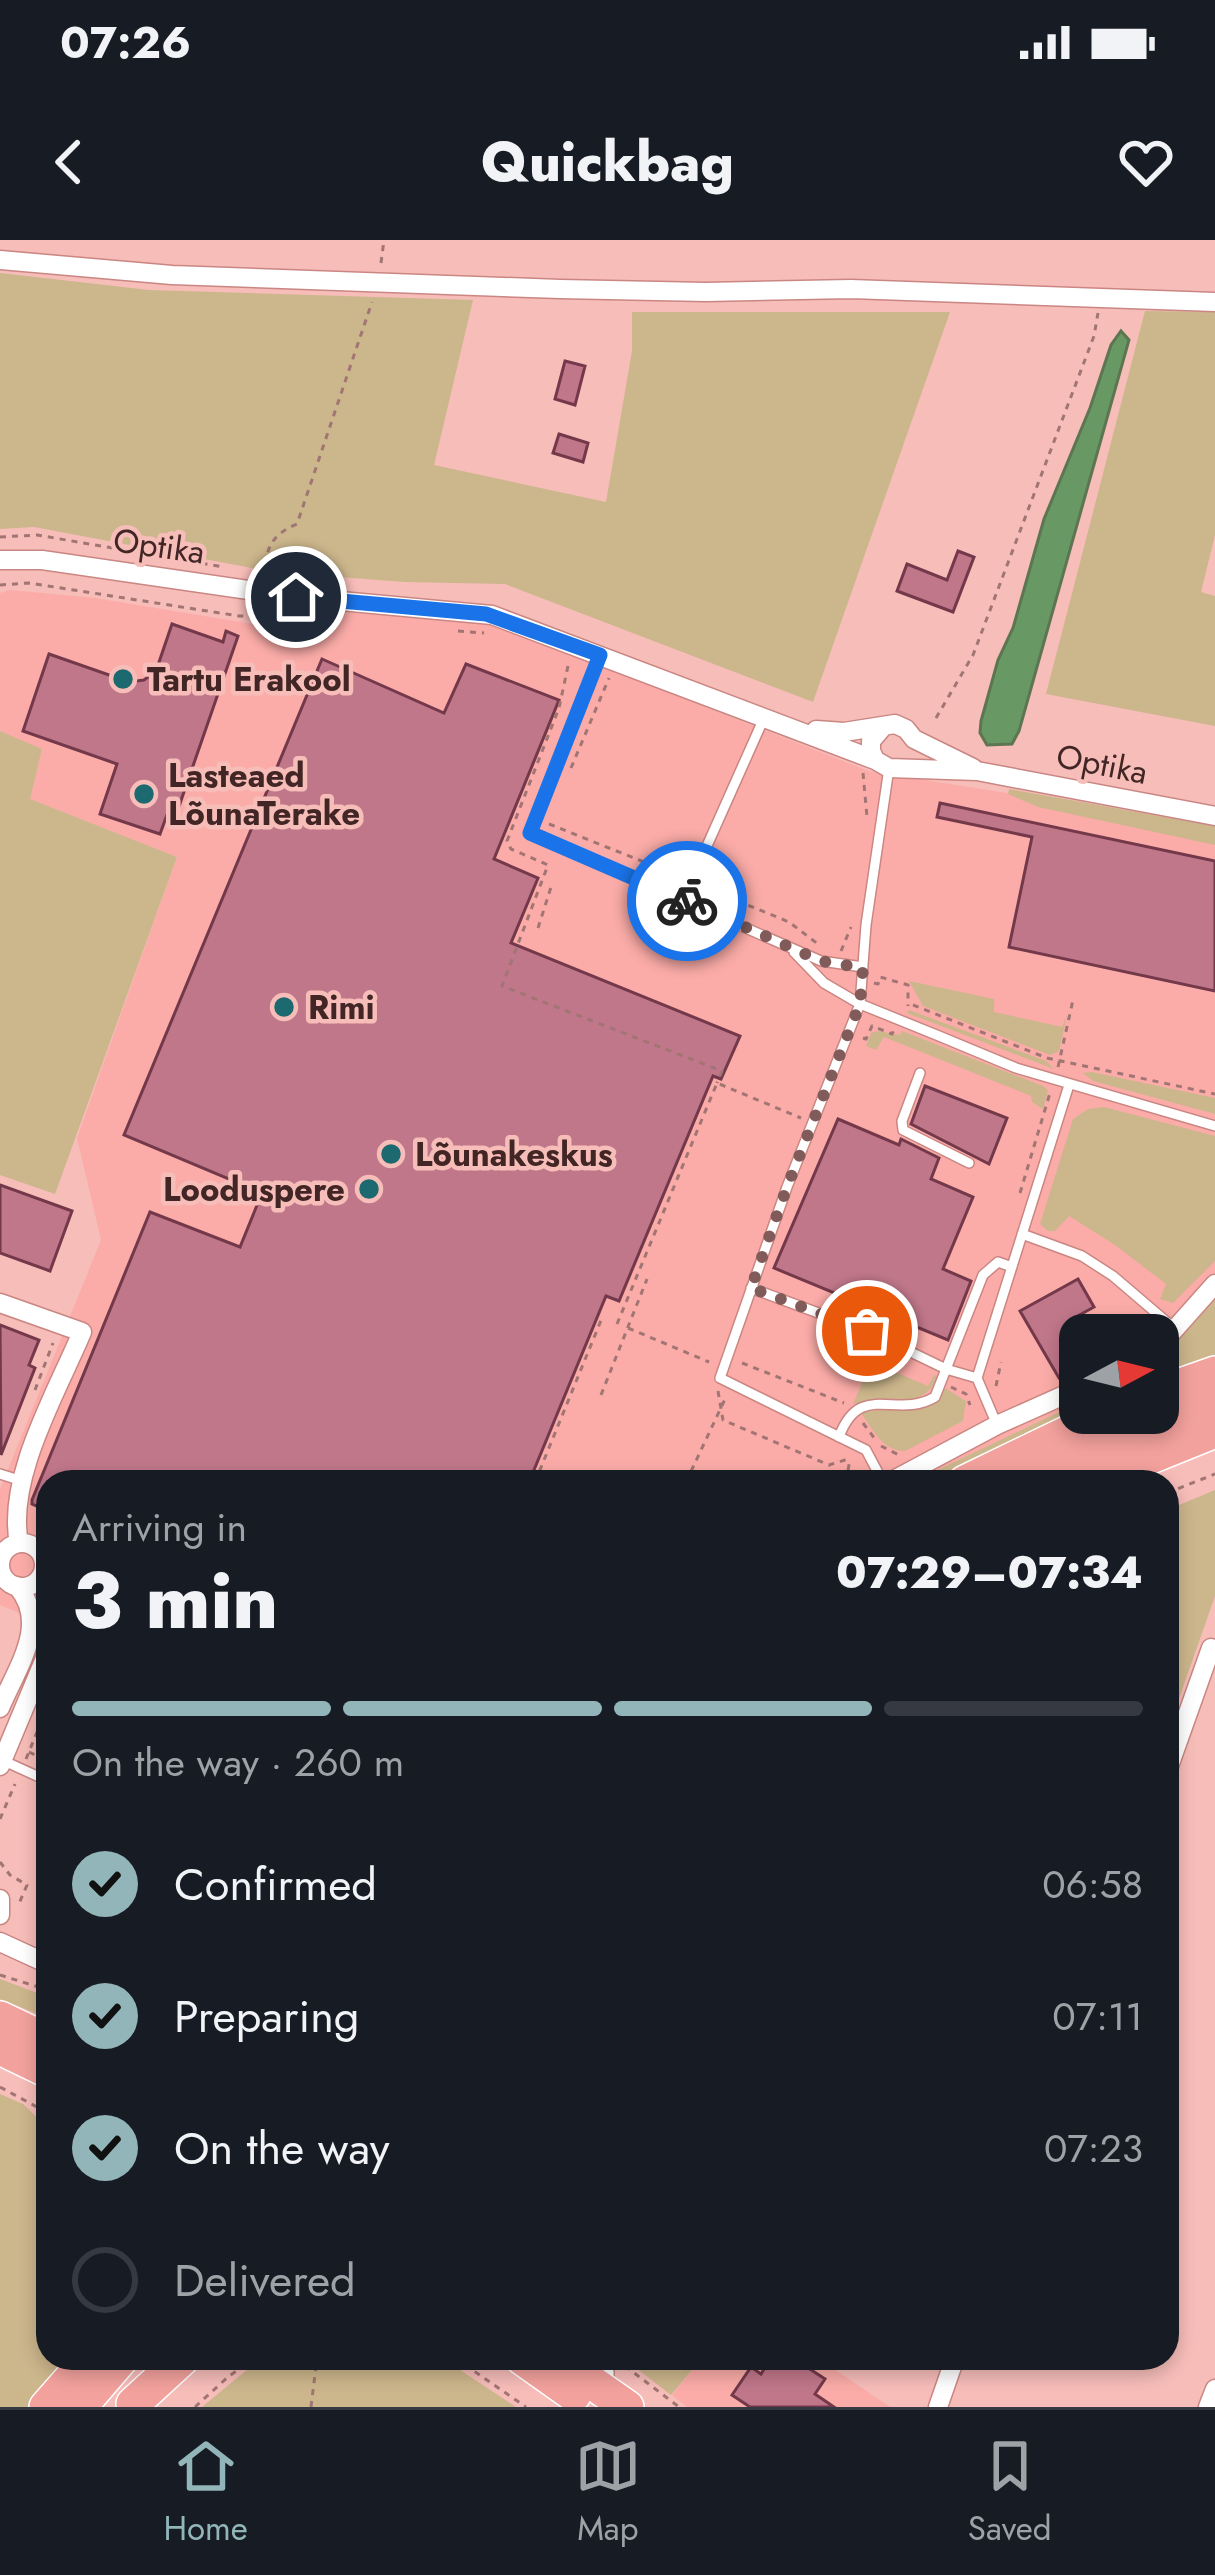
<!DOCTYPE html>
<html lang="en">
<head>
<meta charset="utf-8">
<style>
	body { margin:0; font-family:Jost,sans-serif; background:#242831; color:#f1f3f6; height:100vh; display:flex; flex-direction:column; font-size:45px; white-space:nowrap }
	* { box-sizing:border-box; margin:0 }
	p { font-size:39px; color:#9ea1a6 }
	.icon { flex:none; width:66px; height:66px; fill:none; stroke:currentColor; stroke-width:2; stroke-linecap:round; stroke-linejoin:round }
	.map { position:relative; flex:1; overflow:hidden }
	.sheet { position:absolute; left:36px; top:1230px; width:1143px; height:900px; display:flex; flex-direction:column; background:#171b24; border-radius:36px; box-shadow:0 6px 18px #0003 }
	.sheet>* { flex:none }
	.needle { width:78px; rotate:83deg }
	.fabs { position:absolute; left:1059px; top:1074px; display:grid; gap:24px }
	.fabs a { display:grid; place-items:center; width:120px; height:120px; border-radius:24px; background:#171b24; box-shadow:0 6px 18px #0003; font-size:60px }
	.pin { position:absolute; display:grid; place-items:center; width:102px; height:102px; color:#fff; margin:-51px; border:6px solid #fff; border-radius:50%; box-shadow:0 3px 12px #0007 }
	.courier { position:absolute; display:grid; place-items:center; width:120px; height:120px; margin:-60px; border:9px solid #1a73e8; border-radius:50%; background:#fff; color:#222; box-shadow:0 3px 15px #0007 }
	.summary em { font-style:normal; font-weight:800 }
	.summary div { display:flex; flex-direction:column-reverse }
	.summary { display:flex; align-items:center; justify-content:space-between; height:204px; padding:0 36px }
	h1 { font-size:78px; font-weight:800; line-height:90px }
	.bar { display:grid; grid-template-columns:repeat(4,1fr); gap:18px 12px; align-content:center; height:144px; padding:0 36px }
	.bar i { height:15px; border-radius:9px; background:#363941 }
	.bar .active { background:#91b5b9 }
	.bar p { grid-column:span 4 }
	ol { padding:0 36px; list-style:none }
	li { display:flex; align-items:center; gap:36px; height:132px }
	li p { margin-inline-start:auto }
	li .icon { padding:12px; border-radius:50%; background:#91b5b9; color:#111; stroke-width:4 }
	li:last-child { color:#9ea1a6 }
	li i { width:66px; height:66px; border:6px solid #363941; border-radius:50% }
	.status { display:flex; justify-content:space-between; align-items:center; height:84px; padding:0 60px; background:#171b24; direction:ltr }
	.status svg { height:33px; fill:currentColor }
	header { display:flex; justify-content:space-between; align-items:center; height:156px; padding:0 36px; background:#171b24; font-size:54px; font-weight:800 }
	.menu { display:flex; justify-content:space-around; align-items:center; height:168px; border-top:3px solid #363941; background:#171b24; font-size:33px; color:#9ea1a6 }
	.menu a { display:grid; justify-items:center; gap:6px }
	.menu .active { color:#91b5b9 }
	.map>svg:first-child { display:block }
	.built { fill:#fbaca8 }
	.green { fill:#ccb68c }
	.water { fill:#689964; stroke:#5d7651; stroke-width:3 }
	.building { fill:#c0778a; stroke:#73394a; stroke-width:3 }
	.lines { fill:none; stroke-linecap:round; stroke-linejoin:round }
	.lane-casing { stroke:#ca8682; stroke-width:12 }
	.street-casing { stroke:#ca8682; stroke-width:21 }
	.highway-casing { stroke:#fff; stroke-width:36 }
	.path { stroke:#a17573; stroke-width:3; stroke-dasharray:6 6; stroke-linecap:butt }
	.lane { stroke:#fff; stroke-width:9 }
	.street { stroke:#fff; stroke-width:18 }
	.highway { stroke:#f3a19d; stroke-width:33 }
	.done { stroke:#815b59; stroke-width:12; stroke-dasharray:0 21.6 }
	.route { stroke:#1a73e8; stroke-width:15 }
	.poi-dot { fill:#1c696f; stroke:#f7bdb9; stroke-width:4.5 }
	.labels { text-anchor:middle; dominant-baseline:central; stroke-width:9; stroke-linejoin:round; paint-order:stroke }
	.street-label { font-size:33px; fill:#422625; stroke:#f7bdb9 }
	.poi-label { font-size:33px; font-weight:bold; fill:#422625; stroke:#f7bdb9; text-anchor:start }
</style>
</head>
<body>
<div class="status"><b>07:26</b><svg viewBox="0 0 49 12"><path d="M0 12V9h3v3zM5 12V6h3v6zM10 12V3h3v9zM15 12V0h3v12zM26 1h20v11H26zM47 4h2v5h-2z"/></svg></div>
<header><svg class="icon" aria-label="back" viewBox="0 0 24 24"><path d="M15 5l-7 7 7 7"/></svg>Quickbag<svg class="icon" aria-label="heart" viewBox="0 0 24 24"><path d="M12 20l-8-8c-3-5 5-10 8-4 3-6 11-1 8 4z"/></svg></header>
<div class="map">
<svg width="1215" height="2167" viewBox="0 0 1215 2167">
	<rect width="100%" height="100%" fill="#f7bdb9"/>
	<path class="built" d="M10,350L95,358L265,386L272,367L490,383L869,531L1215,586V1060L1158,1122V1095H1080V1162L912,1242H48V1385L0,1365V1249L101,1000L77,898L177,617L29,559L42,509L0,491V353Z
		M702,2118H818L890,2167H687L672,2155Z"/>
	<path class="green" d="M0,33L149,50L473,60L434,225L606,262L632,111V72H950L813,462L505,344L405,342L273,332L34,287L0,289Z
		M1145,71L1215,72V295L1201,352L1215,356V486L1046,454Z
		M0,491L42,509L30,559L177,617L55,954L0,935Z
		M1009,549L1215,586V605L1038,567L1008,554Z
		M909,741L994,759V772L1062,787L1067,775L1059,811L1050,815L923,766Z
		M909,770L1046,821L1054,829L907,773Z
		M878,791L900,795L902,791L1043,846L1048,850L1043,869L1032,862L1031,856L884,797L876,810L866,806L871,793Z
		M1092,832L1215,858V874L1093,841L1083,833Z
		M1104,867L1215,896V1021L1173,1063L1160,1059L1166,1044L1115,1005L1069,976L1055,991H1048L1040,984L1073,879L1088,869Z
		M1215,1060V1124L1158,1145V1122Z
		M871,1122L928,1146L934,1135L938,1136C923,1174 886,1153 853,1164Z
		M945,1148L966,1161L963,1181L905,1211C882,1211 873,1189 861,1173C890,1164 929,1182 945,1148Z
		M1080,1162V1173L948,1242H912Z
		M1215,1250V1356L1167,1493V1270Z
		M0,1739L48,1757V1778L0,1759Z
		M0,1854L23,1864L48,1888V2118H79L36,2167H0Z
		M267,2118H442L516,2167H202L248,2129Z
		M623,2118H702L671,2155Z"/>
	<path class="water" d="M1121,91L1129,100L1019,491L1012,504L987,505L980,493L981,481L998,420L1013,388L1044,279L1090,168L1111,105Z"/>
	<path class="building" d="M565,121L585,126L575,165L555,159Z
		M559,194L588,203L583,222L553,213Z
		M958,311L974,317L953,372L897,351L907,324L947,340Z
		M172,384L223,402L226,391L238,396L176,575L168,572L160,594L100,574L117,524L23,491L49,414L129,442L144,440L156,431Z
		M322,419L444,473L466,424L559,460L494,619L538,638L511,703L740,796L721,839L713,836L619,1061L606,1056L529,1242H48V1271L32,1264V1260L150,972L240,1007L262,953L124,895Z
		M940,563L1215,621V751L1009,707L1032,597L937,577Z
		M925,846L1007,878L989,924L911,884Z
		M838,879L899,905L901,899L939,918L931,939L973,957L943,1029L971,1041L948,1100L774,1028Z
		M0,945L72,971L50,1031L0,1013Z
		M1078,1039L1094,1067L1074,1078L1080,1088V1126L1059,1138L1020,1071Z
		M0,1085L39,1100L29,1125L35,1128L1,1215Z
		M771,2118H793L825,2139L815,2154L834,2167H750L732,2155L751,2127L761,2134Z"/>
	<g class="lines">
		<defs>
			<path id="lane" d="M600,415L529,593L821,721L863,727
				M669,691L764,478
				M794,712L824,743L860,764L939,796L1016,828L1215,886
				M920,833L902,881L903,890L969,923
				M1022,994L1082,1016L1113,1036L1175,1089
				M751,1048L867,1091L946,1129L977,1138
				M997,1185L977,1138L1069,845
				M839,1197C860,1140 896,1180 935,1157L983,1035L998,1022L1012,1027
				M0,1234L22,1241
				M883,1242L866,1210L720,1138L787,947L860,764L866,685L889,528
				M43,1318H48
				M0,1330H1
				M4,1521L48,1541"/>
			<path id="street" d="M0,20L172,35L560,49L706,52L851,49L1215,62
				M0,320H42L297,357L492,375L875,520
				M883,487L871,501V511L875,520L889,528L977,531L1215,576
				M816,490L844,492L895,484L906,489L914,499L973,528
				M0,1063L82,1092C57,1152 6,1238 19,1303
				M1158,1108L1215,1044
				M890,1242L997,1185L1080,1148
				M0 1325a22 22 0 1 1 44 0a22 22 0 1 1-44 0Z
				M0,1468C17,1427 50,1384 17,1346
				M0,1526L48,1411
				M1167,1532L1211,1408
				M0,1659V1675
				M0,1702L48,1724
				M604,2118L605,2151
				M938,2167L955,2118
				M1208,2167L1215,2149"/>
			<path id="highway" d="M1158,1153L1215,1133
				M965,1242L1108,1173
				M1036,1242L1093,1208L1215,1159
				M1089,1242L1215,1191
				M0,1778L48,1801
				M0,1808L48,1831
				M522,2118L574,2155
				M557,2118L627,2167
				M133,2164L183,2118
				M46,2167L89,2118
				M80,2167L122,2118"/>
		</defs>
		<use href="#lane" class="lane-casing"/>
		<use href="#street" class="street-casing"/>
		<use href="#highway" class="highway-casing"/>
		<path class="path" d="M381,23L384,0
			M0,297L37,295L224,327
			M264,336C266,308 271,295 297,284L372,62
			M0,345L29,343L239,376H258L260,369
			M258,376L312,383L319,376
			M458,391L484,393
			M568,426L559,468L507,601L511,609L548,625L502,746L722,831L717,843
			M936,478L973,415L1094,96L1098,73
			M571,528L609,438
			M863,533L867,577
			M549,584L679,636
			M704,647L789,682L818,704
			M538,688L552,644
			M841,711L851,687
			M874,743L878,744L880,737L908,745V766
			M913,765L1047,818L1215,854
			M863,798L866,799L872,786L892,794L894,790
			M1058,827L1073,760
			M1020,953L1050,853
			M617,1084L717,843L801,878
			M628,1088L709,1122
			M742,1123L844,1163
			M996,1146L1001,1122
			M951,1147L966,1154L970,1165
			M35,1150L53,1103
			M718,1151L723,1180L829,1225L848,1219
			M601,1155L647,1039
			M863,1183L875,1199
			M881,1206L899,1215
			M535,1242L602,1078
			M686,1242L726,1157
			M846,1242L850,1219
			M1167,1253L1215,1234
			M29,1512L48,1521
			M26,1519L48,1465
			M0,1579L15,1544
			M0,1622L10,1635L27,1645L18,1666
			M0,1735L48,1750
			M0,1847L48,1873
			M455,2118L526,2167
			M625,2126L679,2167
			M195,2167L229,2136L256,2118
			M311,2167L317,2118"/>
		<use href="#lane" class="lane"/>
		<use href="#street" class="street"/>
		<use href="#highway" class="highway"/>
	</g>
	<g class="lines">
		<path class="done" d="M687,661L821,721L863,728L860,764L787,947L751,1048L867,1091"/>
		<path class="route" d="M296,357L486,374L600,415L530,593L687,661"/>
	</g>
	<g class="poi-dot">
		<circle cx="123" cy="439" r="12"/>
		<circle cx="144" cy="554" r="12"/>
		<circle cx="284" cy="767" r="12"/>
		<circle cx="391" cy="914" r="12"/>
		<circle cx="369" cy="949" r="12"/>
	</g>
	<g class="labels">
		<g class="street-label">
			<text transform="translate(159 306) rotate(8)">Optika</text>
			<text transform="translate(1102 524) rotate(11)">Optika</text>
		</g>
		<g class="poi-label">
			<text x="147" y="439">Tartu Erakool</text>
			<text x="168" y="535">Lasteaed<tspan x="168" dy="38">LõunaTerake</tspan></text>
			<text x="308" y="767">Rimi</text>
			<text x="415" y="914">Lõunakeskus</text>
			<text x="345" y="949" text-anchor="end">Looduspere</text>
		</g>
	</g>
</svg>
<div class="fabs">
<a><svg class="needle" viewBox="-14 -14 28 28"><path d="M0-13l5 13h-10z" fill="#e53935"/><path d="M0 13l5-13h-10z" fill="#9ea1a6"/></svg></a>
</div>
<div class="pin" style="left:867px;top:1091px;background:#ea580c"><svg class="icon" aria-label="bag" viewBox="0 0 24 24"><path d="M5 8h14l-1 12H6zM9 8a3 3 0 0 1 6 0"/></svg></div>
<div class="pin" style="left:296px;top:357px;background:#1f2937"><svg class="icon" aria-label="home" viewBox="0 0 24 24"><path d="M3 11l9-7 9 7M6 9v11h12V9"/></svg></div>
<div class="courier" style="left:687px;top:661px"><svg class="icon" aria-label="bike" viewBox="0 0 24 24"><circle cx="6" cy="16" r="4"/><circle cx="18" cy="16" r="4"/><path d="M6 16l4-8h5l3 8M10 8l3 8H6M13 5h3"/></svg></div>
<section class="sheet">
<div class="summary"><div><h1>3 min</h1><p>Arriving in</p></div><em>07:29–07:34</em></div>
<div class="bar"><i class="active"></i><i class="active"></i><i class="active"></i><i></i><p>On the way · 260 m</p></div>
<ol>
<li><svg class="icon" aria-label="check" viewBox="0 0 24 24"><path d="M5 12l5 5 9-10"/></svg>Confirmed<p>06:58</p></li>
<li><svg class="icon" aria-label="check" viewBox="0 0 24 24"><path d="M5 12l5 5 9-10"/></svg>Preparing<p>07:11</p></li>
<li><svg class="icon" aria-label="check" viewBox="0 0 24 24"><path d="M5 12l5 5 9-10"/></svg>On the way<p>07:23</p></li>
<li><i></i>Delivered</li>
</ol>
</section>
</div>
<nav class="menu">
<a class="active"><svg class="icon" aria-label="home" viewBox="0 0 24 24"><path d="M3 11l9-7 9 7M6 9v11h12V9"/></svg>Home</a>
<a><svg class="icon" aria-label="map" viewBox="0 0 24 24"><path d="M3 6l6-2 6 2 6-2v14l-6 2-6-2-6 2zM9 4v14M15 6v14"/></svg>Map</a>
<a><svg class="icon" aria-label="saved" viewBox="0 0 24 24"><path d="M7 4h10v16l-5-4-5 4z"/></svg>Saved</a>
</nav>
</body>
</html>
